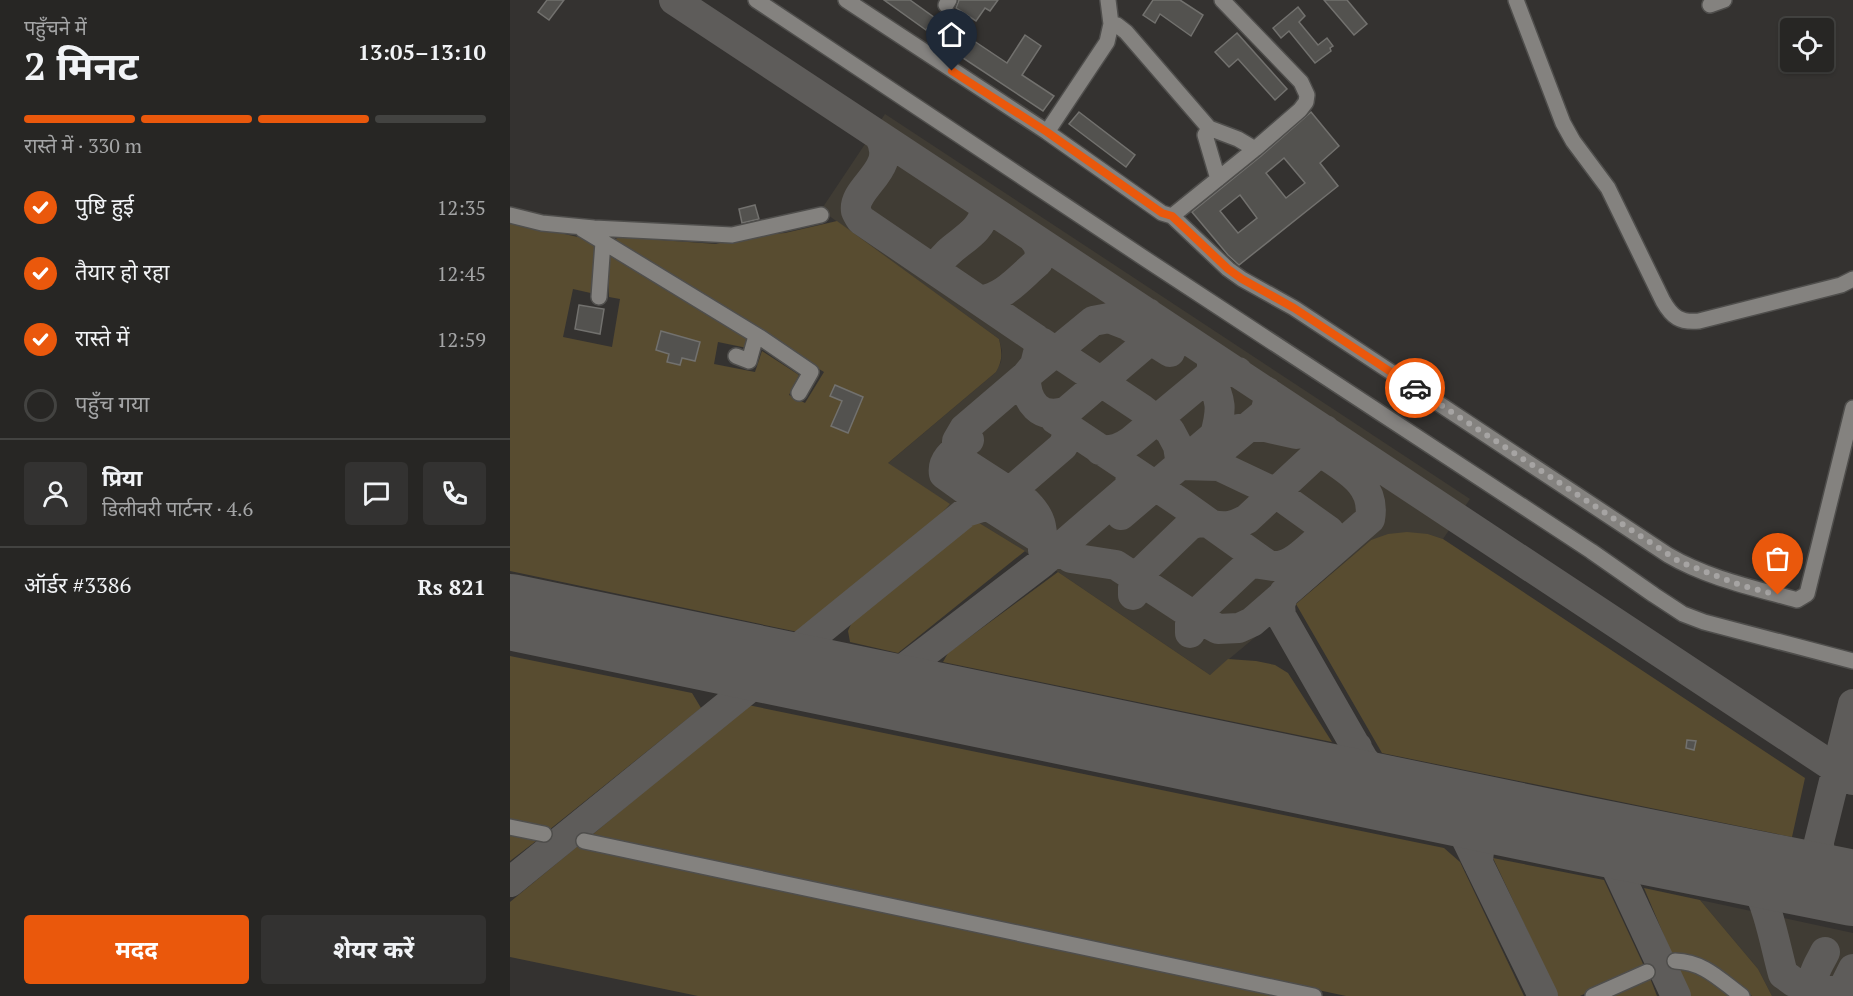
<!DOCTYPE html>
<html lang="hi">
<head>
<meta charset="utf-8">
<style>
	body { margin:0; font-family:"PT Serif","Noto Sans Devanagari",serif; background:#333231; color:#f1f3f6; height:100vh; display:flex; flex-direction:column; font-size:22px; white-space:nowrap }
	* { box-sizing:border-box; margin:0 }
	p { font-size:20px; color:#a4a5a6 }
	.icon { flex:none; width:33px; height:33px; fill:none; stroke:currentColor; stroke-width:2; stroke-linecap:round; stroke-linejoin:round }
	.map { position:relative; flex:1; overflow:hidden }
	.side { display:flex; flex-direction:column; background:#272624; width:510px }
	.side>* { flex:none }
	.tools { position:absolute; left:1270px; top:18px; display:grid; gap:12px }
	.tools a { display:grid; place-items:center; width:54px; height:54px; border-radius:6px; background:#272624; box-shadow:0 2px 4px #0004,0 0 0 2px #434341; font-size:30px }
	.pin { position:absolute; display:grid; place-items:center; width:51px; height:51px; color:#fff; margin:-62px -26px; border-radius:50% 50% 50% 0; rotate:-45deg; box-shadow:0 0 6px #0007 }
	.pin .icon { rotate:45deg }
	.courier { position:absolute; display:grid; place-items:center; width:60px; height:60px; margin:-30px; border:4px solid #ea580c; border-radius:50%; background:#fff; color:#222; box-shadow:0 2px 8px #0007 }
	.headline em { font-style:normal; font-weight:700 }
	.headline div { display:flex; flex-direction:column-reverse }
	.headline { display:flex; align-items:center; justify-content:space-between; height:102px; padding:0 24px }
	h1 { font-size:39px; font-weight:700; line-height:45px }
	.bar { display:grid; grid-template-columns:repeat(4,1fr); gap:9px 6px; align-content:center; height:72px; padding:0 24px }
	.bar i { height:8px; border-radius:4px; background:#434341 }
	.bar .current { background:#ea580c }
	.bar p { grid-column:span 4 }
	.line { display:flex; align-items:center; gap:15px; padding:0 24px; border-top:2px solid #434341 }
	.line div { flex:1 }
	.round { display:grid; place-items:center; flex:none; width:63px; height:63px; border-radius:6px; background:#333231 }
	ol { padding:0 24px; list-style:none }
	li { display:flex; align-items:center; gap:18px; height:66px }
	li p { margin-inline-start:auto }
	li .icon { padding:6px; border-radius:50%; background:#ea580c; color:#fff; stroke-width:4 }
	li:last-child { color:#a4a5a6 }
	li i { width:33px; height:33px; border:3px solid #434341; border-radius:50% }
	.primary-button { display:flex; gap:12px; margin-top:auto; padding:12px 24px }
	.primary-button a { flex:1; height:69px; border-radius:6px; background:#ea580c; color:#fff; font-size:24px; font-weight:700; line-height:69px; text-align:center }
	.primary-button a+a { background:#333231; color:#f1f3f6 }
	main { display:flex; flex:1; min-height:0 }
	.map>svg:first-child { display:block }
	.built { fill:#403c34 }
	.green { fill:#584c30 }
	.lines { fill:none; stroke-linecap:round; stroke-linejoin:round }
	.taxiway { stroke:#5e5c5a; stroke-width:30 }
	.runway { stroke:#5e5c5a; stroke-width:76 }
	.building { fill:#53524f; stroke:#72716e; stroke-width:1.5; fill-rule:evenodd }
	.minor-casing { stroke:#4f4e4c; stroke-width:18 }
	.minor { stroke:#84827f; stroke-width:15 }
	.done { stroke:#a6a4a3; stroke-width:6; stroke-dasharray:0 10.8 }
	.route { stroke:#ea580c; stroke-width:8 }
</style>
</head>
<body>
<main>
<section class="side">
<div class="headline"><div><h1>2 मिनट</h1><p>पहुँचने में</p></div><em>13:05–13:10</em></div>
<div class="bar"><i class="current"></i><i class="current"></i><i class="current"></i><i></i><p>रास्ते में · 330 m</p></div>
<ol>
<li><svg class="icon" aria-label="check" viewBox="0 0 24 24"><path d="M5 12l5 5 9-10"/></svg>पुष्टि हुई<p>12:35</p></li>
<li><svg class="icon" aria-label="check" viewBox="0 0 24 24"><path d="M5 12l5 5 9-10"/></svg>तैयार हो रहा<p>12:45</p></li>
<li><svg class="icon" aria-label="check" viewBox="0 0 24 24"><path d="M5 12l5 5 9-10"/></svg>रास्ते में<p>12:59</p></li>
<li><i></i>पहुँच गया</li>
</ol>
<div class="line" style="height:108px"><a class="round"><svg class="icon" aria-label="person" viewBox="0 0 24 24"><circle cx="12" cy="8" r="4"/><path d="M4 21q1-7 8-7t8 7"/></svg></a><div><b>प्रिया</b><p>डिलीवरी पार्टनर · 4.6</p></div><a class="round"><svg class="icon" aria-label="chat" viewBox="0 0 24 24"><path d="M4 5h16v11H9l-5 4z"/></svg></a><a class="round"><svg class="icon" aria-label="phone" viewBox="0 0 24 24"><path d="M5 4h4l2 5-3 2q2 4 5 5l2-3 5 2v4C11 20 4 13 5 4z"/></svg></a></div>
<div class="line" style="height:78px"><div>ऑर्डर #3386</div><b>Rs 821</b></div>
<div class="primary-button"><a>मदद</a><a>शेयर करें</a></div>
</section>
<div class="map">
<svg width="1343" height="996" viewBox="0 0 1343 996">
	<rect width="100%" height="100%" fill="#343230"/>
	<path class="built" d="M375,114L960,499L933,539L918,534L861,540L700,675L548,572L466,521L444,536L428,517L439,504L377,464L486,372L491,362L492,351L489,339L311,210Z
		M1190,900L1343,933V996H1262L1248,969Z"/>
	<path class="green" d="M327,221L489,339C492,352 493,360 486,372L378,463L440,504L428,517L288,632L0,571V222L77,239L89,245L85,294L63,289L53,337L102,347L110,299L99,297L98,259L103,254L239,339L237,348L208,342L204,364L245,372L252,351L289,375L279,395L295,403L314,372L101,242L109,237L206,244L236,236L275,233Z
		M466,521L515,551L388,653L340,642L338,631L344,617Z
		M897,532L918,534L933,539L1295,778L1282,837L872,753L786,604L861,540L878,534Z
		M548,572L700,675L718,659L746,661L765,665L778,673L822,742L433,662L438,653Z
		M0,656L182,693L191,708L39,830L0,822Z
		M238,705L934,848L950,862L1014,996H836L82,835Z
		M0,831L30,838L0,861Z
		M69,845L775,996H188L0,957V902Z
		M983,858L1094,880L1134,966L1070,996H1048Z
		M1134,888L1190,900L1248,969L1262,996H1242L1199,964L1163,957Z
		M1167,967L1182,968L1222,996H1179Z
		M1140,978L1147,996H1097Z"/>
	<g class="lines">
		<path class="taxiway" d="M164,0L1343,780
			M369,136C390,169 342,187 346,211C347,214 349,217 351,220L526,339L529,349L525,365L516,376L454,429L447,441V451L453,462L517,503C533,519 532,529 533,550
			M430,273L428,265C440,243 471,237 475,210L471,204
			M469,300C492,300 511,276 528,262C531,252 530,246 523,238
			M638,313C644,323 644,329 640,340L557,411C530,421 515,402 516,376L583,321L599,318L617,325L660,352
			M531,342L632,409L660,431L668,446L671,465L709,466L766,493L819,531L821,542V549L813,560
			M545,419L671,503L758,565
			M728,429L751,426L786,434
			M459,440C448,449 431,458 434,474L474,503L495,496L553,446L557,437L555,425
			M590,450C603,451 611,448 621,441L699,376L702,369V358
			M694,464L755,413L759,398L757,392
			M474,503L561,558L606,565L684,616L708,629L729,628L742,622L860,519C866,486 839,471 815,455
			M611,515L705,435C712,409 712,401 699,376L708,372H728
			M702,525C717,528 724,526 737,519L810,451L814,445L815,430
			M774,593L770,605L771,616L853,759C863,770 873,786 887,792C914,805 930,802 951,828L1033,996
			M623,595V588L626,577L680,525L689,522L699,523
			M680,633V624L684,616L739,564C749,562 759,567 769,566C785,563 798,548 810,538
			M204,654L249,658L280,649
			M410,657C399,675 406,689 422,699
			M252,683C276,672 289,672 314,676
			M352,684L381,677L392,670L533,562L621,486L620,470
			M794,776C818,779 852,784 847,747
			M1072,834L1089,842L1104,863L1166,996
			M1309,843C1309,861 1318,873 1331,886
			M968,863C969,834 979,820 1009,820
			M1222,864C1230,870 1238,875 1244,883C1258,903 1266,949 1273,974L1284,982L1343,996
			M1259,872C1280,871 1294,868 1307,850L1343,704
			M0,882L456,512L472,507H481
			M1114,884C1104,852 1127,849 1153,850
			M1308,988C1298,977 1310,963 1315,952
			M1340,995L1336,983L1343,969"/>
		<path class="runway" d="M0,612L1072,834L1343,888"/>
	</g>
	<path class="building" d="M37,0H54L39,20L28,12Z
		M374,0H400L425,18L416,30Z
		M449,0H488L480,11L475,8L466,21L446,8Z
		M643,0H670L693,15L681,36L650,14L645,23L633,15Z
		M814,0H837L857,24L844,35Z
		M788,7L795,16L789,22L808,45L817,38L823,46L820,48L821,51L805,63L779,31L771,38L763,28Z
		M727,33L777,89L765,100L728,59L719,67L705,52Z
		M515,35L531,46L512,75L544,96L533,111L453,58L464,41L497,63Z
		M569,112L625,155L616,167L559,124Z
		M801,112L829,146L810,163L828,186L729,265L718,255L682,212L751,156ZM774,158L795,183L776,198L756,173ZM730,195L747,218L728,233L710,211Z
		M245,205L249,219L232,223L229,209Z
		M69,305L94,309L90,334L65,329Z
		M151,331L190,342L185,361L172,358L170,365L157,362L159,354L146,350Z
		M325,385L353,397L338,433L321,426L332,401L320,396Z
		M1177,740L1186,741L1184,750L1176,748Z"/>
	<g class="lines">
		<defs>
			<path id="minor" d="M246,0L637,260L1081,551L1144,595L1173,614L1194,622L1343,661
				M336,0L537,132L652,213L662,216L745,149L790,110L796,102L797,95L791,82L712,0
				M1006,0L1053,123L1063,141L1098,188L1153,301C1162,317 1170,323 1189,321L1331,285L1343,279
				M436,5L439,0
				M1200,5L1214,0
				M601,24L607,25L616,32L699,128
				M537,132L597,42L601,24L598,0
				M708,179L695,135L699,128L728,139L745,149
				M0,215L32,223L84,228L222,235L311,215
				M662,216L718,269L732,279L784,308L1158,555C1197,578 1244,588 1287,600L1297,594L1343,408
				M72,229L251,338L301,372L289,393
				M89,297L93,242
				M226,356L239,361L246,336
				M0,827L34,834
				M74,841L804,996
				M1165,961C1194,962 1209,979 1232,996
				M1083,996L1137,972"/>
		</defs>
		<use href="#minor" class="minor-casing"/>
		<use href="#minor" class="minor"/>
	</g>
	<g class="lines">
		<path class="done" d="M905,388L1170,562L1230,585L1268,595"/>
		<path class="route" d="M442,71L537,132L652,213L662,216L718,269L732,279L784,308L905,388"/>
	</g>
</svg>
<div class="tools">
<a><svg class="icon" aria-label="locate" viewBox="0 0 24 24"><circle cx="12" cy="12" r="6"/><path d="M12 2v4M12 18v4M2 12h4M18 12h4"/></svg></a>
</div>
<div class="pin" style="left:1268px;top:595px;background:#ea580c"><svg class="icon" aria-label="bag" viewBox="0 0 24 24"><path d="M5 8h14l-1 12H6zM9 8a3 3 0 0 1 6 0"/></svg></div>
<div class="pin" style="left:442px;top:71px;background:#1f2937"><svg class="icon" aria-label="home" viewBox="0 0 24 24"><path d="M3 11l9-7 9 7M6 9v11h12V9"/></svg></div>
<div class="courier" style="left:905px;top:388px"><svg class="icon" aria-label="car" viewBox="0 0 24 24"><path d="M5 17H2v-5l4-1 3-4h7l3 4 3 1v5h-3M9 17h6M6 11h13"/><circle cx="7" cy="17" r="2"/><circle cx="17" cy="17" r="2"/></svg></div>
</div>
</main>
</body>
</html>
